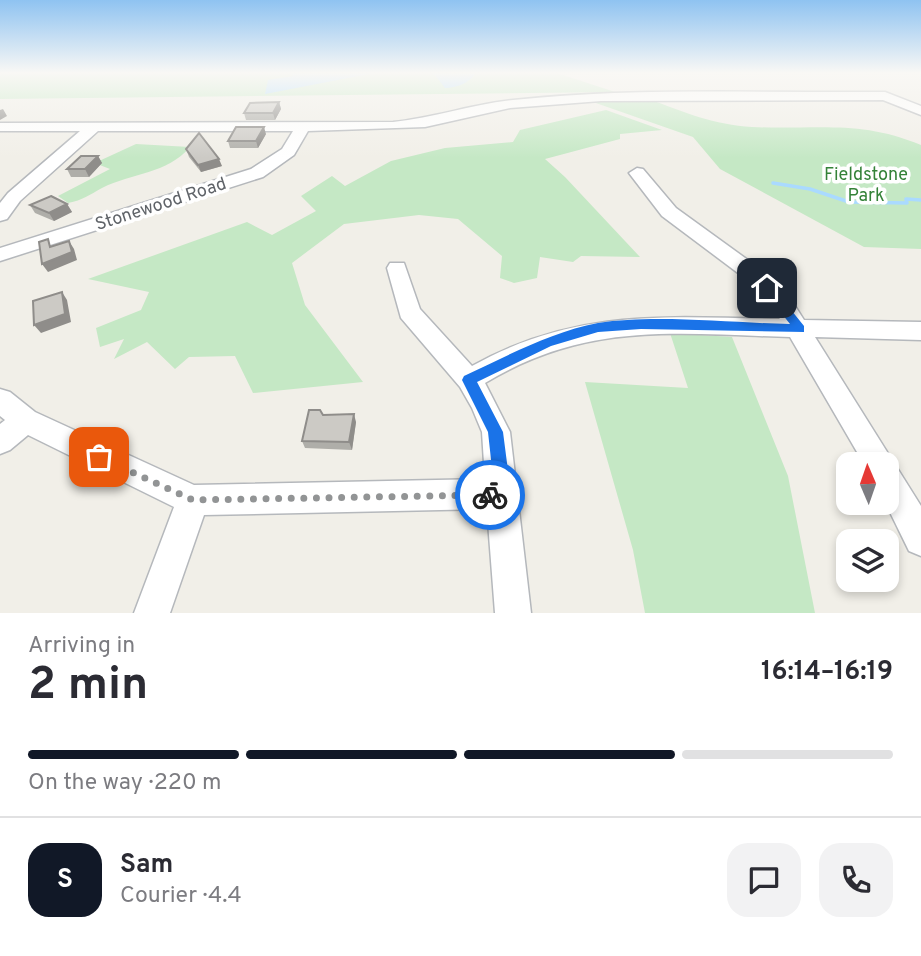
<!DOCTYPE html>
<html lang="en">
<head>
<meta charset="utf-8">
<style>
	body { margin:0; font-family:Overpass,sans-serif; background:#f2f2f3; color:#2b2b33; height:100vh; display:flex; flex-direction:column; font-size:26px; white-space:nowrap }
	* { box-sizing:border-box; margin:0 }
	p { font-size:23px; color:#7c7c81 }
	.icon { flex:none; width:38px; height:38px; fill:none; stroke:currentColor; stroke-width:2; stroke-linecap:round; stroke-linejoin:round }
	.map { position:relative; height:613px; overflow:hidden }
	.panel { display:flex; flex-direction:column; background:#fff; flex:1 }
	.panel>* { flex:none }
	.needle { width:46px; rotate:358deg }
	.buttons { position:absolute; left:836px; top:452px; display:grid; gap:14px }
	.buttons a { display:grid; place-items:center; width:63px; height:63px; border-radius:14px; background:#fff; box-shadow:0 4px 10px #0003; font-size:35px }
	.pin { position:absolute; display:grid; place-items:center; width:60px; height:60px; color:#fff; margin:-30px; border-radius:14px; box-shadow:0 4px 10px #0006 }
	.courier { position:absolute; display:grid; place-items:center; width:70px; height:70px; margin:-35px; border:5px solid #1a73e8; border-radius:50%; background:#fff; color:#222; box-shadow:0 2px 9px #0007 }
	.headline em { font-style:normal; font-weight:700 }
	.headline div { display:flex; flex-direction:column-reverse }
	.headline { display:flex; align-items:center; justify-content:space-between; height:119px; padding:0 28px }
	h1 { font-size:46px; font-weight:700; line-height:52px }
	.bar { display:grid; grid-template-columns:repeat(4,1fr); gap:10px 7px; align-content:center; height:84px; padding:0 28px }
	.bar i { height:9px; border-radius:5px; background:#e1e1e2 }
	.bar .active { background:#111827 }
	.bar p { grid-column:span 4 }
	.line { display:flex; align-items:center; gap:18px; padding:0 28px; border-top:2px solid #e1e1e2 }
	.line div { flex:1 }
	.round { display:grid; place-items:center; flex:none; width:74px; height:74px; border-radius:21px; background:#f2f2f3 }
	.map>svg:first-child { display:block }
	.green { fill:#c5e8c5 }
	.water { fill:#aadaff }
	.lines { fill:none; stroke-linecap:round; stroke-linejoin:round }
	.stream { stroke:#aadaff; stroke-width:3.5 }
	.minor-casing { stroke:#b5b8bc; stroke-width:3 }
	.minor { fill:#fff; fill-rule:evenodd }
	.wall { fill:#afaea9 }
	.shaded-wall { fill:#8f8d8a }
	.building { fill:#cccac5; stroke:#8f8d8a; stroke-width:2 }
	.route { fill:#1a73e8 }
	.done { stroke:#929495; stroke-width:7; stroke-dasharray:0 12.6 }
	.labels { text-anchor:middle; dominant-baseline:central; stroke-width:7; stroke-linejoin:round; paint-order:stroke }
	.far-park-label { font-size:18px; fill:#348238; stroke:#fff }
	.far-street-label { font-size:18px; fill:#5f6368; stroke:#fff }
</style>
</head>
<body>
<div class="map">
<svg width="921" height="613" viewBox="0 0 921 613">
	<rect width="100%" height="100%" fill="#f1efe8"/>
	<path class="green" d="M0,72H554L615,92L0,99Z
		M649,99C683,112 715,125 752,127C814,130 860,119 921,145V249L864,247L720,169L693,137L593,102Z
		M606,110L662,130L620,134V139L545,159L565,177L640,257L581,256L573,262L540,257L537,278L514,283L500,278L502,256L458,219L419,215L344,224L292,263L305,305L363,382L253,393L235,356L189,357L175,369L147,342L114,359L124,339L100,347L96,328L141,310L149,292L88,279L247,222L272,235L316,211L301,196L332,176L345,186L391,161L445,148L513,142L520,130Z
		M136,144L190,147C167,174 132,173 102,188C89,195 83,200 68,203L58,196L110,169L97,164L99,161Z
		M670,333L732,337L788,476L815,613H645L633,550L585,382L688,388Z"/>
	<path class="water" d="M289,72H379L265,94L268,80L293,76Z
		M426,72L475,74C469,83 456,88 445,88L435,75Z"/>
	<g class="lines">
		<path class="stream" d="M773,183L810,189L849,202L907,203L906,199L921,200"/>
		<defs>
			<path id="minor" d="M885,92L921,106V115L883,100L601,101L510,108L425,127L308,131L294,155L263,177L0,261V248L251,169L282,149L293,131H98L20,201L7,219L0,221V203L8,193L80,131H0V123L393,122C434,118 473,104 513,100C636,87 761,93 885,92Z
				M637,168L643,169L676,208L752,263L790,298L804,320L921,322V340L815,337L921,506V556L909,551L885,502L887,464H864L790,337C675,334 588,321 485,383L510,432L531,613H495L487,509L204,515L170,613H134L174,507L28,435L10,450L0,454V424L5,420L0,416V389L10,392L35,412L194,485L485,479L482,432L472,408L460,387L401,318L387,268L390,263H404L420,309L472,366C576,308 666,317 780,319L738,273L662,216L629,173Z"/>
		</defs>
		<use href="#minor" class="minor-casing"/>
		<use href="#minor" class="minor"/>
	</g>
	<path class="wall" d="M279,102L281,109L275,120H246L244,113Z
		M266,134L258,148H230L228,141Z
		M186,149L222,166L201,172L189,157Z
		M98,156L102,163L89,177H71L67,169Z
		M67,204L72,212L54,221L35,213L30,205Z
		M323,415L356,422L352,450L305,448L302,441Z"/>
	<path class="shaded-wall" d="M279,102L281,109L275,120L273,113Z
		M3,109L7,116L0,120V110Z
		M264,127L266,134L258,148L256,141Z
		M98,156L102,163L89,177L85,169Z
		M219,159L222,166L201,172L198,165Z
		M67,204L72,212L54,221L49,213Z
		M69,241L74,249L77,260L48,272L42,264Z
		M62,292L67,300L71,322L41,333L34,325Z
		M354,414L356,422L352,450L349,442Z"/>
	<path class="building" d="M279,102L273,113H244L250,103Z
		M236,127H264L256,141H228Z
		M199,133L219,159L198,165L186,149Z
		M81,156H98L85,169H67Z
		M51,196L67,204L49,213L30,205Z
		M48,239L50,247L69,241L72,252L42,264L39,242Z
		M62,292L65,314L34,325L33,301Z
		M309,410H320L323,415L354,414L349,442L302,441Z"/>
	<linearGradient id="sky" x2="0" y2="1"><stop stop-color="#8fc3f1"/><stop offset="0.46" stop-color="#f9f8f5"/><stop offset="1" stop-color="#f9f8f5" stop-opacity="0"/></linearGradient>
	<rect width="921" height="158" fill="url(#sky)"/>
	<path class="route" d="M763,285H771L804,326V332L641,329L598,332L551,346L477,382L503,432L511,494L503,502L485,500V489L494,487L488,432L462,380L464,376C507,356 551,332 598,323C655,314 731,323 790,324L763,290Z"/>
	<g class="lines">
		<path class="done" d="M99,457L193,500L490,495"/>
	</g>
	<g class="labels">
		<g class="far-park-label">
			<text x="866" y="175">Fieldstone<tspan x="866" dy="21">Park</tspan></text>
		</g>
		<g class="far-street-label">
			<text transform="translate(161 205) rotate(-18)">Stonewood Road</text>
		</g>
	</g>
</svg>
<div class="buttons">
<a><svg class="needle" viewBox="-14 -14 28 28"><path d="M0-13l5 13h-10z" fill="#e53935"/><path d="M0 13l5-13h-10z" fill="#7c7c81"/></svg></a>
<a><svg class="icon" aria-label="layers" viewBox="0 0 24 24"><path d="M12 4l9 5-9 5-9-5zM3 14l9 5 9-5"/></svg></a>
</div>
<div class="pin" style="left:99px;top:457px;background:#ea580c"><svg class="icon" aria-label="bag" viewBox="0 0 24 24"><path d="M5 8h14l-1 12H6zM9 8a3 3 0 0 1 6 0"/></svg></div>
<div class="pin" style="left:767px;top:288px;background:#1f2937"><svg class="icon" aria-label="home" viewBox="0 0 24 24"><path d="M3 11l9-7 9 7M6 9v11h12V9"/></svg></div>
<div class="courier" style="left:490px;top:495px"><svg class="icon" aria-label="bike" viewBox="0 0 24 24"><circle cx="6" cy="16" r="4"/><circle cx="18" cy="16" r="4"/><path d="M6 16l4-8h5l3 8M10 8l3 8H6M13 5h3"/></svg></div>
</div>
<section class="panel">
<div class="headline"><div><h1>2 min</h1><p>Arriving in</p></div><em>16:14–16:19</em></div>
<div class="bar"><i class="active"></i><i class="active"></i><i class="active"></i><i></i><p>On the way · 220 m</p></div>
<div class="line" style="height:126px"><b class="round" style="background:#111827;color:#fff">S</b><div><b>Sam</b><p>Courier · 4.4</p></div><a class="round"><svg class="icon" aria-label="chat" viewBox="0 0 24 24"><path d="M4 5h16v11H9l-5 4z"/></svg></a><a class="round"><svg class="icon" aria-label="phone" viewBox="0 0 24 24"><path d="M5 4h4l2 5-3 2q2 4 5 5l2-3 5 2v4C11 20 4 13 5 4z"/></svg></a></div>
</section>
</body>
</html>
